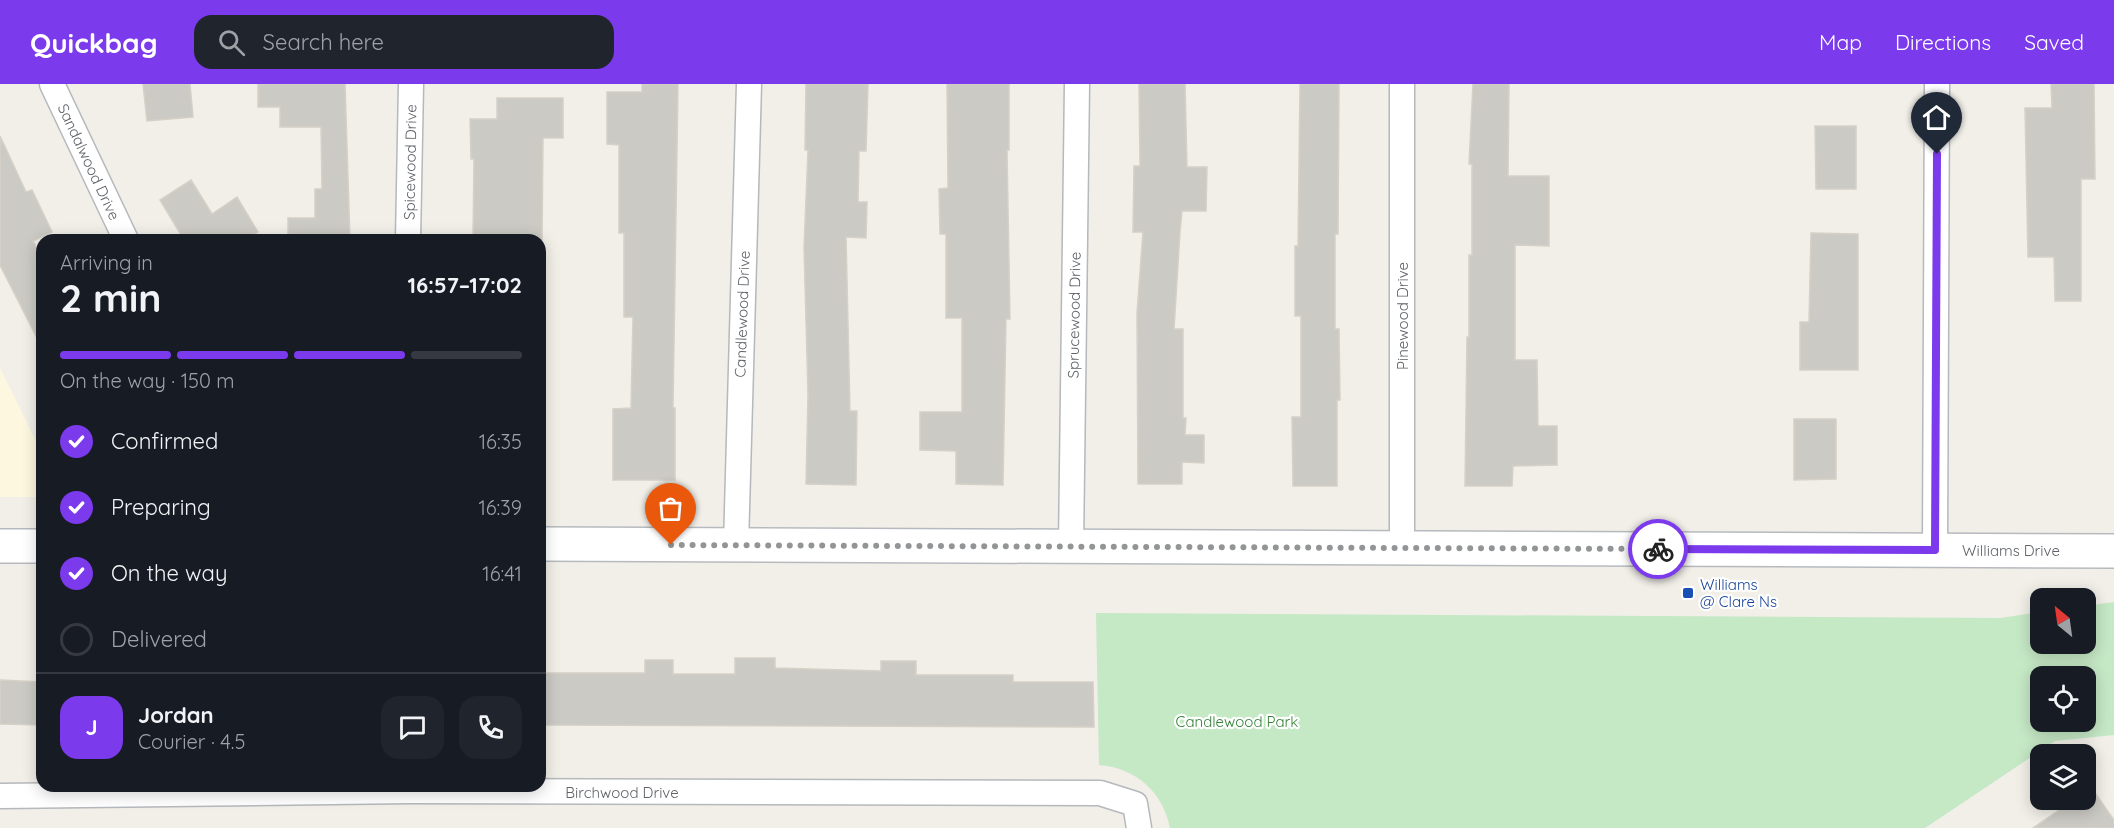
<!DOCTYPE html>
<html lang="en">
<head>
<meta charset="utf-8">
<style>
	body { margin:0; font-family:Quicksand,sans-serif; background:#20242c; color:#f1f3f6; height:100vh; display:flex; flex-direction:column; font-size:22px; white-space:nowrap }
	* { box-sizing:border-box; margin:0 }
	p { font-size:20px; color:#9ea1a6 }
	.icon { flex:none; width:33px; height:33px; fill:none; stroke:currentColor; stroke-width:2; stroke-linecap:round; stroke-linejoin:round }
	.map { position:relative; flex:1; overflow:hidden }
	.details { position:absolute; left:36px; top:150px; width:510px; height:558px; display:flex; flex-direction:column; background:#171b24; border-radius:18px; box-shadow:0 3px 15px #0003 }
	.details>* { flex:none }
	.needle { width:39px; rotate:331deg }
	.controls { position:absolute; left:2030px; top:504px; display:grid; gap:12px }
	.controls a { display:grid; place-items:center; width:66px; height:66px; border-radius:12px; background:#171b24; box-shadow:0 3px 15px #0003; font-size:30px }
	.pin { position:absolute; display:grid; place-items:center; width:51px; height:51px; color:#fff; margin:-62px -26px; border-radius:50% 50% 50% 0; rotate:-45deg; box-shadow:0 0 6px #0007 }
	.pin .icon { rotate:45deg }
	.courier { position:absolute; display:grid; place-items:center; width:60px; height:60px; margin:-30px; border:4px solid #7c3aed; border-radius:50%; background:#fff; color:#222; box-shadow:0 2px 8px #0007 }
	.headline em { font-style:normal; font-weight:700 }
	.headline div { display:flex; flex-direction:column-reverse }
	.headline { display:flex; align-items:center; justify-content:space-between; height:102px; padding:0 24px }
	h1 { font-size:39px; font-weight:700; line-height:45px }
	.bar { display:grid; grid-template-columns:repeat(4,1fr); gap:9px 6px; align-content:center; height:72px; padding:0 24px }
	.bar i { height:8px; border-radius:4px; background:#363941 }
	.bar .active { background:#7c3aed }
	.bar p { grid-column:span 4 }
	.line { display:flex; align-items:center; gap:15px; padding:0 24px; border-top:2px solid #363941 }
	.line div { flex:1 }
	.round { display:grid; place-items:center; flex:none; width:63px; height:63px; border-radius:18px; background:#20242c }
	ol { padding:0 24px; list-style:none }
	li { display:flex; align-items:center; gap:18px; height:66px }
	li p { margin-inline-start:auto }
	li .icon { padding:6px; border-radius:50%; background:#7c3aed; color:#fff; stroke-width:4 }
	li:last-child { color:#9ea1a6 }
	li i { width:33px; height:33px; border:3px solid #363941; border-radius:50% }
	header { display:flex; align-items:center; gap:36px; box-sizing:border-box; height:84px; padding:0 30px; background:#7c3aed; color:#fff }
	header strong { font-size:28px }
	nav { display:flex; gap:33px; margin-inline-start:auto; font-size:21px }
	.search { width:420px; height:54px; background:#20242c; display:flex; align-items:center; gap:15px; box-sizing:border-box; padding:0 21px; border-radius:18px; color:#9ea1a6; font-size:22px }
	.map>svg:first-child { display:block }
	.commercial { fill:#fef7e0 }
	.green { fill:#c5e8c5; fill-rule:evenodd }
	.building { fill:#cccac5; stroke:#d6d1c6; stroke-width:1.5 }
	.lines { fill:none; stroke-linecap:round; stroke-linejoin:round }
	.street-casing { stroke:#b5b8bc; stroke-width:27 }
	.secondary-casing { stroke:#b6babf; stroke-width:36 }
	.street { stroke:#fff; stroke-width:24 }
	.secondary { stroke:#fff; stroke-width:33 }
	.done { stroke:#929495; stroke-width:6; stroke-dasharray:0 10.8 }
	.route { stroke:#7c3aed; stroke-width:8 }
	.transit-dot { fill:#1a4fb4; stroke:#fff; stroke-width:2 }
	.labels { text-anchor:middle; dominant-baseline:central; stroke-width:4.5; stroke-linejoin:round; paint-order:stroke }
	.street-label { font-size:15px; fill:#5f6368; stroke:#fff }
	.transit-label { font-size:15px; fill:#164399; stroke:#fff; text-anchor:start }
	.park-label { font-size:15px; fill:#348238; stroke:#fff }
</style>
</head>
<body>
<header>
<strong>Quickbag</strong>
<div class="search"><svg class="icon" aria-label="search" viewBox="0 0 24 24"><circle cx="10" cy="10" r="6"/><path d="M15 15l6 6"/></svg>Search here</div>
<nav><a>Map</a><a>Directions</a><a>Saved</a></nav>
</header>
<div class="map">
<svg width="2114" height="744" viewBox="0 0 2114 744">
	<rect width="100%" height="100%" fill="#f1efe8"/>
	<path class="commercial" d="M0,284L42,369V413H0Z"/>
	<path class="green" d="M2114,518V651L2055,657L1925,744H1170C1163,708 1136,684 1099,681L1096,529L2000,534L2040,528V560H2085V522ZM2040,592H2085V638H2040Z"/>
	<path class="building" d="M143,0H190L193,33L147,37Z
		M258,0H345L350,156H288V134H315V105H322L321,43H280V23H258Z
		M642,0H678L673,324H675V396H613V325L631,324L633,233H624V149H619V61L607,60V8H642Z
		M806,0H868L866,67H859L858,118H867L866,154L846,153L850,327H857L856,401L806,400L808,310L804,164L808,66H805Z
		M947,0H1009V66H1007L1010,235H1006L1003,401L956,400V367L920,366V328H962V234H946V150H940L939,105L948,104Z
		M1139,0H1185L1187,83H1207L1206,127H1182L1180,148L1174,245H1183V334H1186L1185,351H1204V379L1182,378V400H1138L1137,229L1143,148H1133L1134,82H1140Z
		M1300,0H1339L1338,150H1335V245H1339L1340,316H1337V402H1293L1292,333H1301V232H1295V162H1298Z
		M1473,0H1509L1508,92H1549V162L1515,161V276H1537L1538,342H1557V381L1513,382L1512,402H1465L1467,253H1469V171H1472V80H1469Z
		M2051,0H2094L2095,95H2081V217H2055L2054,173H2028L2025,24H2052Z
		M497,14H563V54H543L542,156H473L474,75H471L470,35H497Z
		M1815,42H1856V105H1816Z
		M0,52L26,108L32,106L52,148L33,157L42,176V264L0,181Z
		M191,96L212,130L237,113L258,148L245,156H184L160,116Z
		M1811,149L1858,150V286H1800V238H1809Z
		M1794,335H1836V395L1794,396Z
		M735,574H775V584L881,587V577H916V591H1013V598H1093L1094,643L545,641V589H645V576H673V590H735Z
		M0,596L42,598V641L0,640Z
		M2091,703L2114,736V744H2033L2074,716H2085V708Z"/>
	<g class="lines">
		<defs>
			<path id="street" d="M52,0L126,156
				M408,156L411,0
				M736,461L749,0
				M1071,463L1077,0
				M1402,464V0
				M1935,466L1937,0
				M0,712L410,707L1100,709L1135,720L1139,744"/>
			<path id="secondary" d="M540,460L2114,467
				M0,462H42"/>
		</defs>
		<use href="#street" class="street-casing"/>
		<use href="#secondary" class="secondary-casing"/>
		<use href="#street" class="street"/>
		<use href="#secondary" class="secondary"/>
	</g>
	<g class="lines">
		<path class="done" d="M671,461L1658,465"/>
		<path class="route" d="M1658,465L1935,466L1937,70"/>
	</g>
	<rect class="transit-dot" x="1682" y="503" width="12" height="12" rx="3"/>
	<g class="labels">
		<g class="street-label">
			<text transform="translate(89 78) rotate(65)">Sandalwood Drive</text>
			<text transform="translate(410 78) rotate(-89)">Spicewood Drive</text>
			<text transform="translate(742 230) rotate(-88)">Candlewood Drive</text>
			<text transform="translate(1074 231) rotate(-89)">Sprucewood Drive</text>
			<text transform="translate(1402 232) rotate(-90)">Pinewood Drive</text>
			<text x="2011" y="466">Williams Drive</text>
			<text x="622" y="708">Birchwood Drive</text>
		</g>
		<g class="transit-label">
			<text x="1700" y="500">Williams<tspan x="1700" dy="17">@ Clare Ns</tspan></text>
		</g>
		<g class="park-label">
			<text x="1237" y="637">Candlewood Park</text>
		</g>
	</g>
</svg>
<div class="controls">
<a><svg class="needle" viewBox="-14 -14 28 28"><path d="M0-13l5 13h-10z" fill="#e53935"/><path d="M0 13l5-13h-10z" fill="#9ea1a6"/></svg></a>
<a><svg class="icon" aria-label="locate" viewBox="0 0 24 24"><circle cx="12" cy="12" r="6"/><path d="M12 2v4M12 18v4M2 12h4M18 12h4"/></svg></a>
<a><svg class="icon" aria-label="layers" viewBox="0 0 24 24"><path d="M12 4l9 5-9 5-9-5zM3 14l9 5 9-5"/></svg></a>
</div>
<div class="pin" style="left:671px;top:461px;background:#ea580c"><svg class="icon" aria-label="bag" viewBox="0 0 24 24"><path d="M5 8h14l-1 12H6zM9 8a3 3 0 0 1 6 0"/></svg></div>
<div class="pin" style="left:1937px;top:70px;background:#1f2937"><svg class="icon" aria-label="home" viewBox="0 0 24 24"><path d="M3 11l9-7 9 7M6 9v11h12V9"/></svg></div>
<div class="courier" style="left:1658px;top:465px"><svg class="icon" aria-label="bike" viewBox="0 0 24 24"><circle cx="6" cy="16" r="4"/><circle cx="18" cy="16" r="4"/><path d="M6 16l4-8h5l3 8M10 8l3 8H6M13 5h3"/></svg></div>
<section class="details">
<div class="headline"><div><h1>2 min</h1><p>Arriving in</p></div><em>16:57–17:02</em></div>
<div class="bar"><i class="active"></i><i class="active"></i><i class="active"></i><i></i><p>On the way · 150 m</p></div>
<ol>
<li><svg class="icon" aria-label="check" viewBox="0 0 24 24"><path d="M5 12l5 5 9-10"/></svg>Confirmed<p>16:35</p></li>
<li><svg class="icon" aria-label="check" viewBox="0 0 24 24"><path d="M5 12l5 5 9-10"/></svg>Preparing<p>16:39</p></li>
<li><svg class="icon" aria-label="check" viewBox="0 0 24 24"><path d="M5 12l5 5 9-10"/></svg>On the way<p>16:41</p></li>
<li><i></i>Delivered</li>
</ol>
<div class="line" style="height:108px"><b class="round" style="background:#7c3aed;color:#fff">J</b><div><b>Jordan</b><p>Courier · 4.5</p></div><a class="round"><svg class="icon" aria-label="chat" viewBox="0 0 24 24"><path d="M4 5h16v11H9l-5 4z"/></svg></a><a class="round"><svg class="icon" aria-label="phone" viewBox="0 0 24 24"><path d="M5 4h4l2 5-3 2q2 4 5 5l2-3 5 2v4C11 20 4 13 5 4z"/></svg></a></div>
</section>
</div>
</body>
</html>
